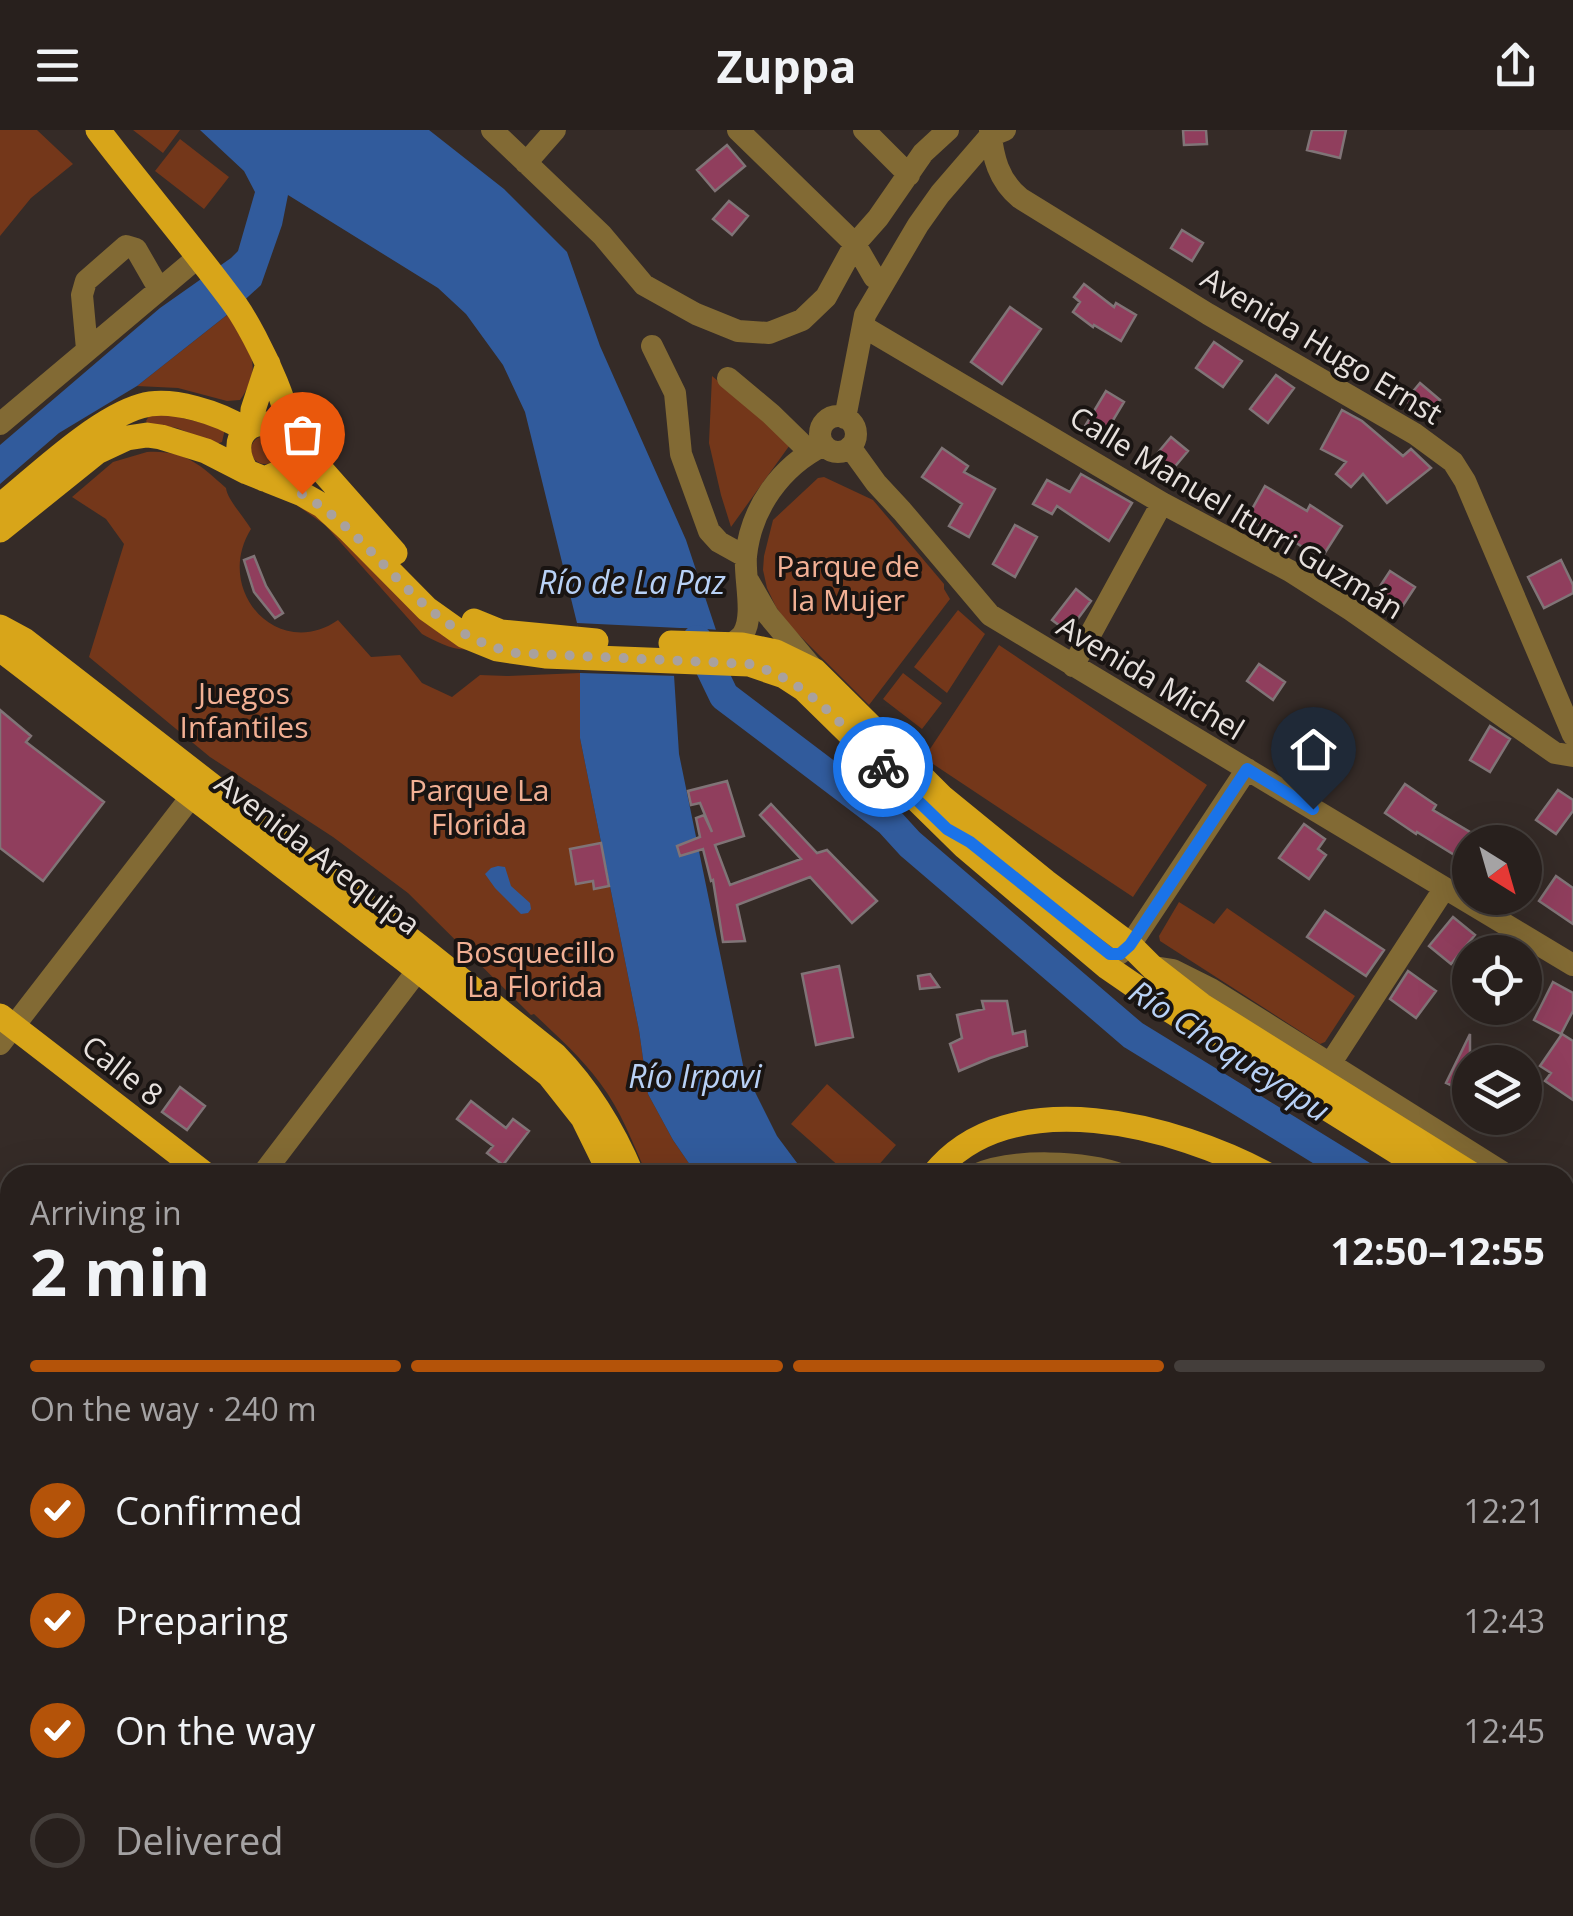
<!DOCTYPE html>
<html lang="en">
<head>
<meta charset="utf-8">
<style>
	body { margin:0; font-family:"Open Sans",sans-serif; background:#302826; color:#f1f3f6; height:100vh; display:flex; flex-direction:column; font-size:38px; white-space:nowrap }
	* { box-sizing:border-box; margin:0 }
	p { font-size:32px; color:#a5a3a4 }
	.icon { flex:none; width:55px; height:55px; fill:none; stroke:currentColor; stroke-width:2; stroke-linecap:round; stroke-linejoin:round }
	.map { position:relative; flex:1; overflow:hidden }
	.side { position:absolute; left:0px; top:1035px; width:1575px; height:752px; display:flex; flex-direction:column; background:#28201d; border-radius:30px 30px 0 0; box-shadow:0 10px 40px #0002,0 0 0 2px #443e3b }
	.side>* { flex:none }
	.needle { width:65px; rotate:143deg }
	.controls { position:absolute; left:1452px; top:695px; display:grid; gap:20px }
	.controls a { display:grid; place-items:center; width:90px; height:90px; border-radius:50%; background:#28201d; box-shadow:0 10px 40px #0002,0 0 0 2px #443e3b; font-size:50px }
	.pin { position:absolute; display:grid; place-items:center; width:85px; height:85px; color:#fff; margin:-102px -42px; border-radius:50% 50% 50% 0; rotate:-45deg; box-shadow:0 0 10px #0007 }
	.pin .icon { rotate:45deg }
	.courier { position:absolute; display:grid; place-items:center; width:100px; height:100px; margin:-50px; border:8px solid #1a73e8; border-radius:50%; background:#fff; color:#222; box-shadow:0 2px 12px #0007 }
	.headline em { font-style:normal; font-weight:700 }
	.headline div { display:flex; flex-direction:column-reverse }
	.headline { display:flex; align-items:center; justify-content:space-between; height:170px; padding:0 30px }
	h1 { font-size:65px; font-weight:700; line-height:75px }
	.bar { display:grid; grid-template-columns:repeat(4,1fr); gap:15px 10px; align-content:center; height:120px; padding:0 30px }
	.bar i { height:12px; border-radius:8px; background:#443e3b }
	.bar .active { background:#b45309 }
	.bar p { grid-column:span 4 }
	ol { padding:0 30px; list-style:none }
	li { display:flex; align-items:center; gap:30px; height:110px }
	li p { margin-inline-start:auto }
	li .icon { padding:10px; border-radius:50%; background:#b45309; color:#fff; stroke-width:4 }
	li:last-child { color:#a5a3a4 }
	li i { width:55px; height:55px; border:5px solid #443e3b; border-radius:50% }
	header { display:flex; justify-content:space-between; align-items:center; height:130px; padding:0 30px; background:#28201d; font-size:45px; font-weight:700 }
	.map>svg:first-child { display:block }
	.green { fill:#74371a }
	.water { fill:#315b9c }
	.pier { fill:#352b27 }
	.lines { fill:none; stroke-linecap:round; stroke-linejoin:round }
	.river { stroke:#315b9c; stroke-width:30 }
	.building { fill:#903e5d; stroke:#807477; stroke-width:2.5 }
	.minor { stroke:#826a34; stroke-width:22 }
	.major { stroke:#d8a519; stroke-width:25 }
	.done { stroke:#a9a19e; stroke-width:10; stroke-dasharray:0 18 }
	.route { stroke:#1a73e8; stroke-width:12 }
	.labels { text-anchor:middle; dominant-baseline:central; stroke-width:8; stroke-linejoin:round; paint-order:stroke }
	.street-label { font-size:30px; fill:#e7e1de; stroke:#191412 }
	.park-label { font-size:30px; fill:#f2b094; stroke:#191412 }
	.water-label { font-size:32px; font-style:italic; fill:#b8d1f6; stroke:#191412 }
</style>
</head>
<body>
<header><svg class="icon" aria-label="menu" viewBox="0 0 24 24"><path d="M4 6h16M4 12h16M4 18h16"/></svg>Zuppa<svg class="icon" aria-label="share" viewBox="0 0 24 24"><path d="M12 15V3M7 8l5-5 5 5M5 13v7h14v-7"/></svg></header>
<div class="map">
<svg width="1573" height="1786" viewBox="0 0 1573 1786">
	<rect width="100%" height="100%" fill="#352b27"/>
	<path class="green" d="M0,0H37L73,34L31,68L0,106Z
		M133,0H180L163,23Z
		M180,9L229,47L204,79L155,41Z
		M227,185C249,215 265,236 240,270L227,271L178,258L137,256Z
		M712,246L792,312L731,397L721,365L709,313Z
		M167,284L225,299L222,312L216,314L177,298L148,294L146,291L149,286Z
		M251 320a14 14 0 1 1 28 0a14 14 0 1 1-28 0Z
		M147,322C185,320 199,334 226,358C227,369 244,387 251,399C213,460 278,532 338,490L371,527L400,525L422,553L452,567L480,545L507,546L580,543V608L639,900L648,964L673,1010L697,1045H647C633,1014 621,980 600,953C582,928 556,905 534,884L531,885L408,763L333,707L210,627L89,527L124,414L106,389L72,367L113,332Z
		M824,347L873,370L944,454V459L950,469L869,575L788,494L776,477L767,458L763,440L764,426L773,390L818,348Z
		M291,371L306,377L470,519C455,522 435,511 422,504L325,395Z
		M958,480L985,504L947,563L914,537Z
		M999,515L1207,655L1133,767L924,628Z
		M903,543L942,573L922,599L883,569Z
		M1179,772L1214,794L1227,778L1355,866L1325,912L1320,914L1160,811L1159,806Z
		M827,954L896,1015L870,1045H849L791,994Z
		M10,1202V1336L0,1330V1217Z"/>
	<path class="water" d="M200,0H429L504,59L567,122L600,216L686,410L716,500L680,498L674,545L679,624L744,940L777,1006L806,1045H697L673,1010L648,964L639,900L580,608V543L577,493L525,282L503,235L466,184L438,158L288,65L282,95L261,155L237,177L137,256L59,303L0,354V315L160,178L231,128L238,121L255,62L244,41Z
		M498,736L505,737L511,756L530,773L531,779L528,783L521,784L495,758L485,744L491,738Z
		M964,1778H1055L1054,1786H962Z"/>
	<path class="pier" d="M577,493L721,500L720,503H684L679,546L580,543Z"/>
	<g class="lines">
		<path class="river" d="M697,510L724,566L889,691L910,714L1133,905L1361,1045
			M1565,1174L1573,1179"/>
	</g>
	<path class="building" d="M1183,0H1206L1207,14L1184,15Z
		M1312,0H1346L1340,28L1307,20Z
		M727,15L745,36L715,61L697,40Z
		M729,71L748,86L732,105L713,89Z
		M1182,100L1203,113L1192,131L1171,118Z
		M1084,154L1114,177L1116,173L1136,185L1121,211L1094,195L1093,197L1073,182L1080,172L1074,167Z
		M1010,177L1041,199L1002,254L971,232Z
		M1214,212L1242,231L1223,257L1196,238Z
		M1276,245L1294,258L1268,293L1250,279Z
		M1420,253L1440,270L1425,287L1405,271Z
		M1106,261L1124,272L1103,307L1085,296Z
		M1342,280L1362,291L1403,326L1411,319L1431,338L1387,373L1363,344L1351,357L1336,344L1346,332L1321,319Z
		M1171,307L1188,321L1167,346L1150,332Z
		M942,318L968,336L964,342L995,359L969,407L949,396L962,374L922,347Z
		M1081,344L1132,373L1109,411L1057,376L1052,384L1033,374L1047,350L1070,362Z
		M1265,356L1307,381L1310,375L1342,396L1321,429L1284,405L1282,409L1247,388Z
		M1015,395L1037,407L1015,447L993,434Z
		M254,426L266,456L283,483L275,488L254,462L244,430Z
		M1561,430L1573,455V463L1544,478L1528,447Z
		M1390,441L1415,457L1400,480L1375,464Z
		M1076,459L1091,471L1068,502L1052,490Z
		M1259,534L1285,552L1273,570L1247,551Z
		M0,580L31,606L26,612L104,672L43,751L0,718Z
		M1490,596L1510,609L1490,642L1470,630Z
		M727,651L744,706L715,715L730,755L801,729L760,685L771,674L817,723L827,720L877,771L852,793L810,747L737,775L745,811L723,812L713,750L711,751L703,719L680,726L677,716L700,707L696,688L704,685L712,702L700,673L691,675L688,661Z
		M1405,654L1436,675L1433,680L1475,705L1461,729L1417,702L1416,704L1385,683Z
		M1558,660L1573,670V681L1556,704L1536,690Z
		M1304,694L1325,709L1318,719L1326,725L1309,749L1279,728Z
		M601,713L609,756L594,759L593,751L576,754L570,719Z
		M1556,746L1573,758V794L1539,771Z
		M1325,781L1384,820L1366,846L1307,807Z
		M1453,787L1475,805L1451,834L1429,816Z
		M839,836L853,907L816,915L802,844Z
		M1408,841L1436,861L1416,888L1390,869Z
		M930,844L939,857L920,859L918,846Z
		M1553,852L1573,863V881L1561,904L1534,890Z
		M982,871H1007L1013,904L1025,901L1027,916L990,928L959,941L950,914L962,908L957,885L984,879Z
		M1470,904V964L1446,953Z
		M1562,904L1573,911V970L1545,951L1551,943L1540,936Z
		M180,957L205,976L187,1000L162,982Z
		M471,971L506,998L513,989L529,1001L503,1035L487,1023L493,1016L457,989Z"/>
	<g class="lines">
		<path class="minor" d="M492,0L602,105L644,155L696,184L738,201L769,203L802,190L826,167L855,114L878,88L923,23L948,0
			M738,0L855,114L874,147L883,153
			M864,0L909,45
			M990,0C993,27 998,50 1020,68L1208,184L1415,304L1453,332L1465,351L1573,605
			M526,33L555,0
			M864,197L1162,373L1290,441L1351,480L1555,623L1573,626
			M652,216L675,263L681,324L709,401L719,412L746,427
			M87,219L82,165L86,151L126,116L136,119L159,159
			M728,248L771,284L810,322
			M820 304a18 18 0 1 1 36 0a18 18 0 1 1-36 0Z
			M845,288L865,185L918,95L940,64L990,6L1005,0
			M0,294L197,128
			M850,317L876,353L902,381L990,485L1573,835
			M749,452L768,485L815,541
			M731,515C734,512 741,507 743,504C755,486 744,448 746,426C751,378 781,336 824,315
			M1073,536L1162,373
			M1085,804L1110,824H1119L1130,815L1247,639
			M1154,837L1173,840L1211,859L1507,1045
			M0,914L191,667
			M1330,934L1444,759
			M262,1045L418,840
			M975,1045C1013,1028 1085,1031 1123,1045
			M1565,1081L1573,1086
			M0,1106L10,1118
			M1565,1369L1573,1373
			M1565,1552L1573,1532
			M1565,1636L1573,1664
			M701,1778L713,1786
			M0,1784L9,1786
			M67,1786L75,1778
			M774,1786L780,1778
			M1376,1786L1377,1778"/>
		<path class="major" d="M98,0C143,59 192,116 236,176C255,203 305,301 289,332C284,342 274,345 264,349
			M252,296L253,280L268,234
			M247,342C224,307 253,279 288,302L395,423
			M0,376C37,346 96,289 141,276C171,267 220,283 246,300
			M0,400L97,322L127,308L147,305L161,307L206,321L247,342L302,364L323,376L348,399L427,479L465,506L497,519L545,526L749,534L784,546L804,559L965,717L1107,837L1171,881L1434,1045
			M474,491L501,502L596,511
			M0,497L24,510L430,825L555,925C589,960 613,1000 632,1045
			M671,513L742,515L776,522L815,541L943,668L1046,752L1130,815L1152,837L1201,875L1473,1045
			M0,519L418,840L549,945L583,988L611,1045
			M0,886L206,1045
			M933,1045C1009,949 1177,996 1268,1045
			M1565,1102L1573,1107
			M1565,1126L1573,1131
			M1565,1221L1573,1226
			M367,1786L373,1778
			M404,1786L410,1778
			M919,1786L920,1778"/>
	</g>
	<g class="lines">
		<path class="done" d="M302,364C383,412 416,501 515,523L749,534C808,550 841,595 883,637"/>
		<path class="route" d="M883,637L947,699L970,712L1110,824H1120L1130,815L1247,639L1313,679"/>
	</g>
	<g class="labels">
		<g class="street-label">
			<text transform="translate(1322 215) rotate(31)">Avenida Hugo Ernst</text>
			<text transform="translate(1237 382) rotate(31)">Calle Manuel Iturri Guzmán</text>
			<text transform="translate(1151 547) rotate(31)">Avenida Michel</text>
			<text transform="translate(318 723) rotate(37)">Avenida Arequipa</text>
			<text transform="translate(123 940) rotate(38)">Calle 8</text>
		</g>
		<g class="park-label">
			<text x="848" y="435">Parque de<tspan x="848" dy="34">la Mujer</tspan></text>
			<text x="244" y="562">Juegos<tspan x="244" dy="34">Infantiles</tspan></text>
			<text x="479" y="659">Parque La<tspan x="479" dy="34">Florida</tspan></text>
			<text x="535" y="821">Bosquecillo<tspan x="535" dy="34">La Florida</tspan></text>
		</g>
		<g class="water-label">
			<text x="632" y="451">Río de La Paz</text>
			<text transform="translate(1230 920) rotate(33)">Río Choqueyapu</text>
			<text x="695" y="945">Río Irpavi</text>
		</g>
	</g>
</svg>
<div class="controls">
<a><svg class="needle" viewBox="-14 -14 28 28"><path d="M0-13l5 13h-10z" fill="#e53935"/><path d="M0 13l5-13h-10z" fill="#a5a3a4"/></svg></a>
<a><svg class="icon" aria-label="locate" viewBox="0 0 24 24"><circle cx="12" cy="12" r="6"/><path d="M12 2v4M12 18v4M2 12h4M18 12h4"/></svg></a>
<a><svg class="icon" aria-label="layers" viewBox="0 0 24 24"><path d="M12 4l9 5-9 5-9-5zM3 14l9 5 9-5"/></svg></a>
</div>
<div class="pin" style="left:302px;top:364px;background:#ea580c"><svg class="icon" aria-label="bag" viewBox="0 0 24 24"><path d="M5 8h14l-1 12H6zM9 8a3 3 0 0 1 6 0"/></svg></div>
<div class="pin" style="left:1313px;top:679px;background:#1f2937"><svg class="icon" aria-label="home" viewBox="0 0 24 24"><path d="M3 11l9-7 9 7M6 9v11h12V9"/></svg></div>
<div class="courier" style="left:883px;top:637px"><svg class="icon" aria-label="bike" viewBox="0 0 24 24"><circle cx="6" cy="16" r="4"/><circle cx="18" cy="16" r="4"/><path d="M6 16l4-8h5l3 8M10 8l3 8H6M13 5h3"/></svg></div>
<section class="side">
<div class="headline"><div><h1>2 min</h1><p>Arriving in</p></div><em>12:50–12:55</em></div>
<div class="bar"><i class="active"></i><i class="active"></i><i class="active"></i><i></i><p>On the way · 240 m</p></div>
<ol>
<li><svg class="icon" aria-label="check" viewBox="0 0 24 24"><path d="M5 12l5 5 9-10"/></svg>Confirmed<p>12:21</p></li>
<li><svg class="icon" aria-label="check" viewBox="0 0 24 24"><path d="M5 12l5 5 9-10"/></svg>Preparing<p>12:43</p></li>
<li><svg class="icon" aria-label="check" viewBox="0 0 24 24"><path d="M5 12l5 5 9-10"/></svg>On the way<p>12:45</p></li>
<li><i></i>Delivered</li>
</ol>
</section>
</div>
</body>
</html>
